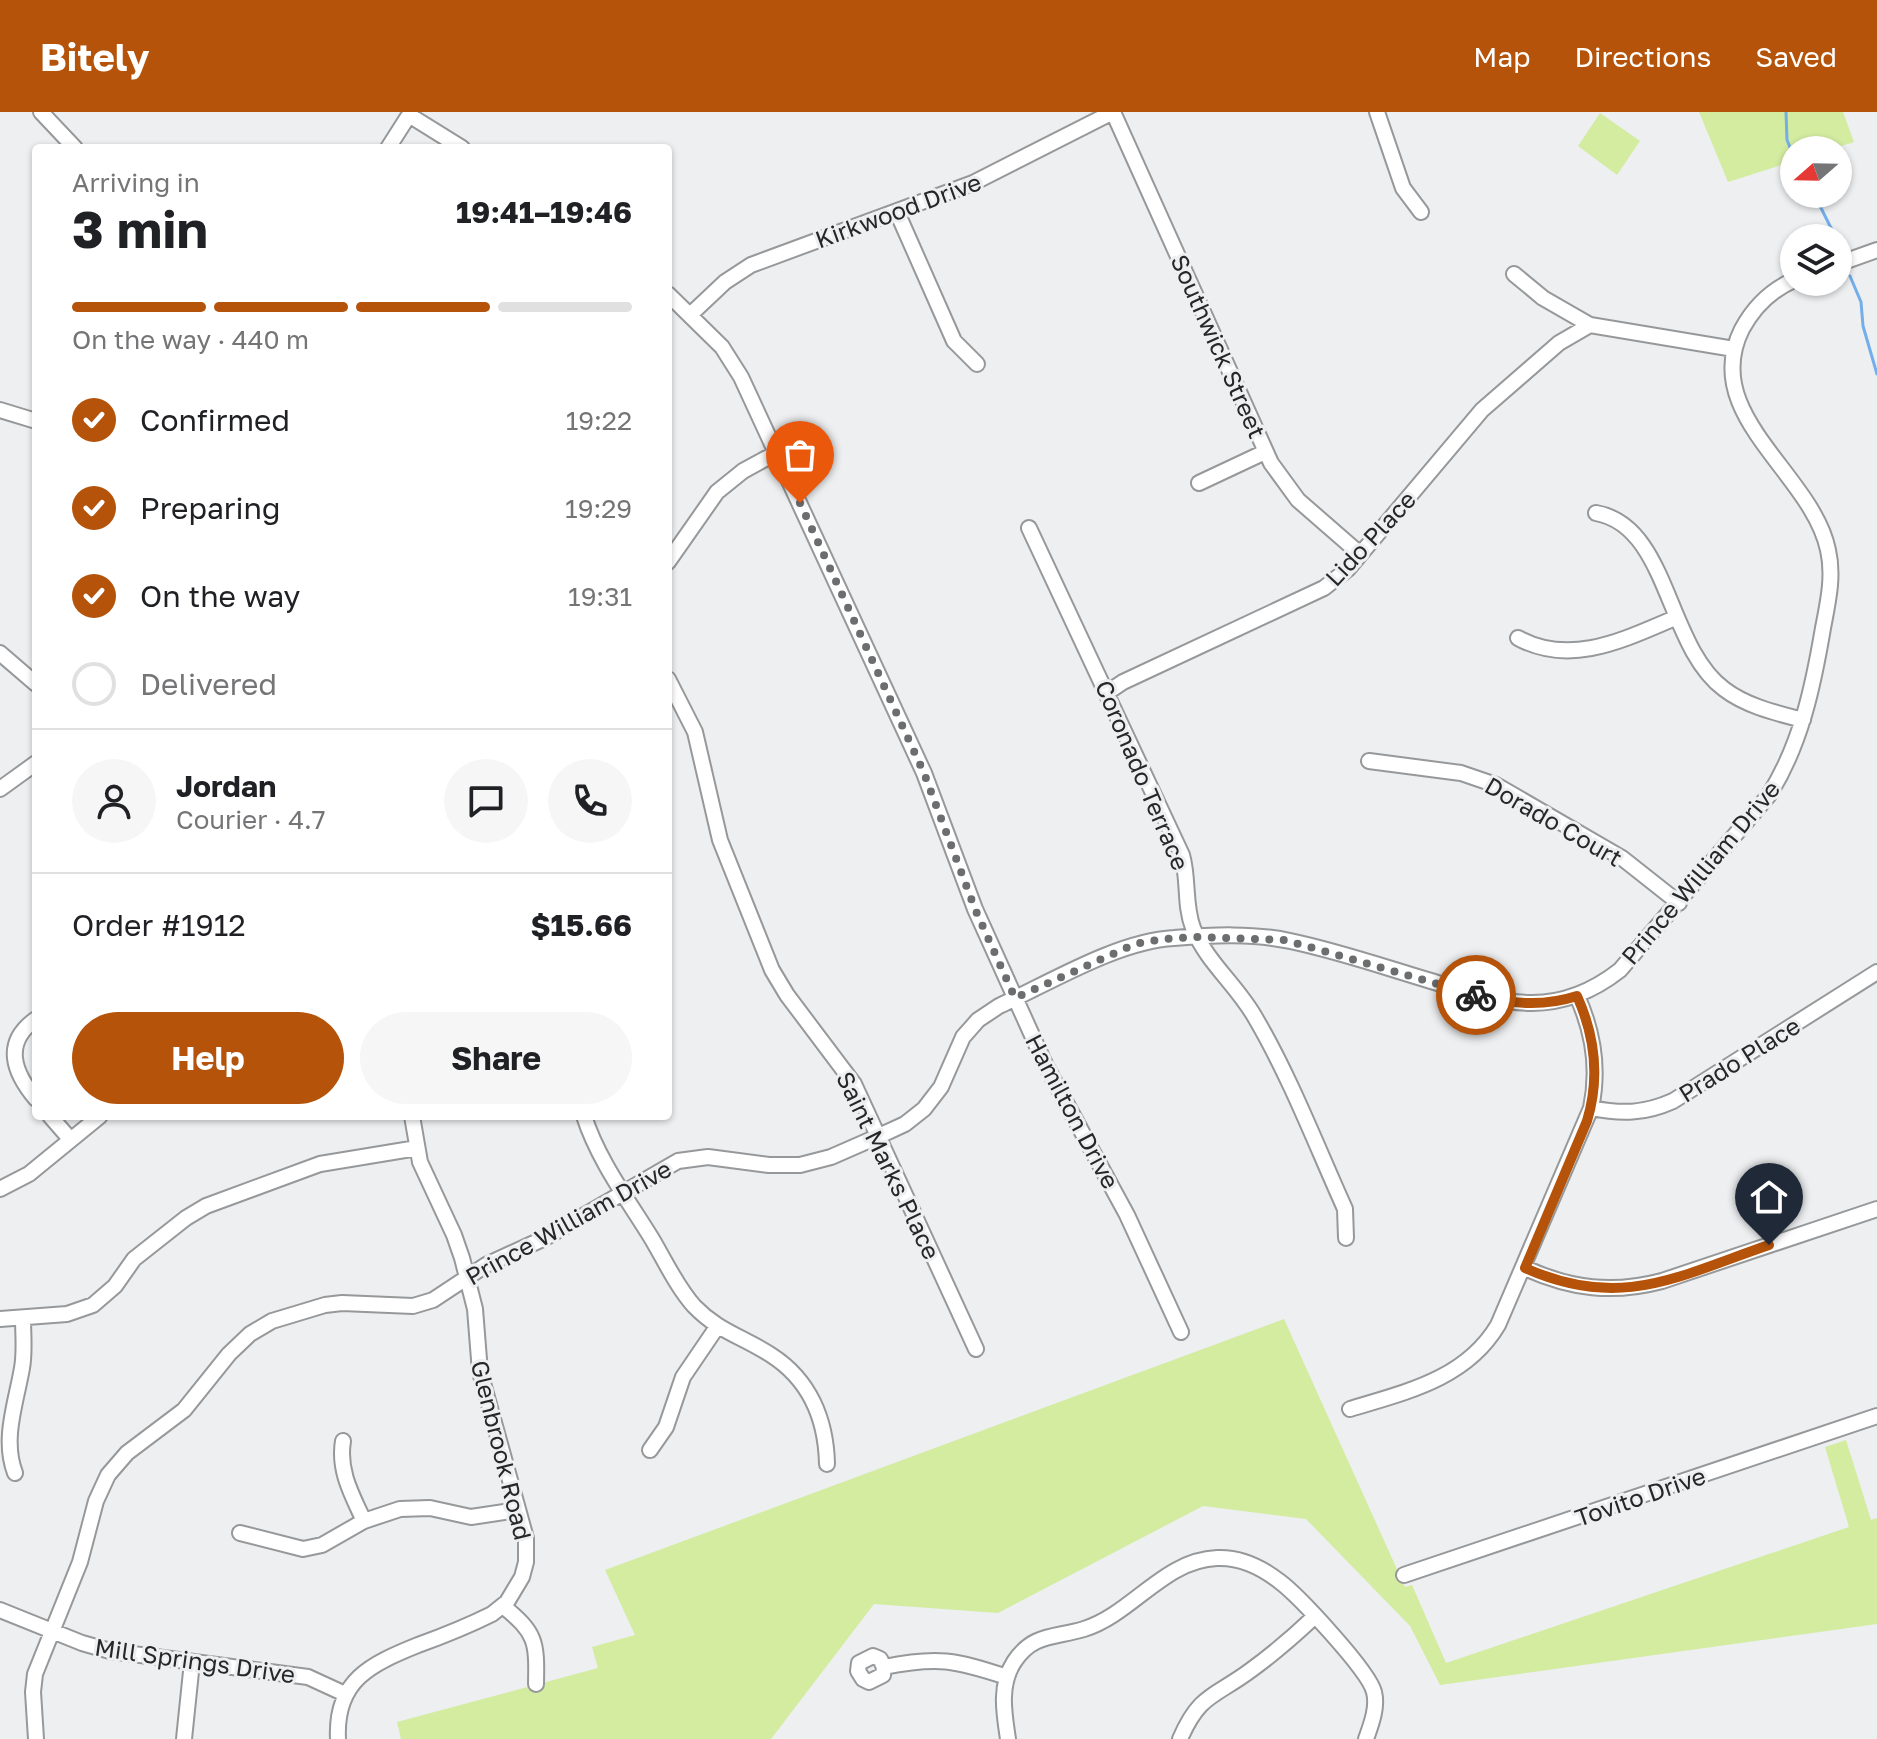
<!DOCTYPE html>
<html lang="en">
<head>
<meta charset="utf-8">
<style>
	body { margin:0; font-family:"Golos Text",sans-serif; background:#f6f6f6; color:#202124; height:100vh; display:flex; flex-direction:column; font-size:30px; white-space:nowrap }
	* { box-sizing:border-box; margin:0 }
	p { font-size:26px; color:#757577 }
	.icon { flex:none; width:44px; height:44px; fill:none; stroke:currentColor; stroke-width:2; stroke-linecap:round; stroke-linejoin:round }
	.map { position:relative; flex:1; overflow:hidden }
	.panel { position:absolute; left:32px; top:32px; width:640px; height:976px; display:flex; flex-direction:column; background:#fff; border-radius:8px; box-shadow:0 2px 6px #0004 }
	.panel>* { flex:none }
	.needle { width:52px; rotate:250deg }
	.buttons { position:absolute; left:1780px; top:24px; display:grid; gap:16px }
	.buttons a { display:grid; place-items:center; width:72px; height:72px; border-radius:50%; background:#fff; box-shadow:0 2px 6px #0004; font-size:40px }
	.pin { position:absolute; display:grid; place-items:center; width:68px; height:68px; color:#fff; margin:-82px -34px; border-radius:50% 50% 50% 0; rotate:-45deg; box-shadow:0 0 8px #0007 }
	.pin .icon { rotate:45deg }
	.courier { position:absolute; display:grid; place-items:center; width:80px; height:80px; margin:-40px; border:6px solid #b45309; border-radius:50%; background:#fff; color:#222; box-shadow:0 2px 10px #0007 }
	.overview em { font-style:normal; font-weight:700 }
	.overview div { display:flex; flex-direction:column-reverse }
	.overview { display:flex; align-items:center; justify-content:space-between; height:136px; padding:0 40px }
	h1 { font-size:52px; font-weight:700; line-height:60px }
	.bar { display:grid; grid-template-columns:repeat(4,1fr); gap:12px 8px; align-content:center; height:96px; padding:0 40px }
	.bar i { height:10px; border-radius:6px; background:#e0e0e0 }
	.bar .current { background:#b45309 }
	.bar p { grid-column:span 4 }
	.line { display:flex; align-items:center; gap:20px; padding:0 40px; border-top:2px solid #e0e0e0 }
	.line div { flex:1 }
	.round { display:grid; place-items:center; flex:none; width:84px; height:84px; border-radius:42px; background:#f6f6f6 }
	ol { padding:0 40px; list-style:none }
	li { display:flex; align-items:center; gap:24px; height:88px }
	li p { margin-inline-start:auto }
	li .icon { padding:8px; border-radius:50%; background:#b45309; color:#fff; stroke-width:4 }
	li:last-child { color:#757577 }
	li i { width:44px; height:44px; border:4px solid #e0e0e0; border-radius:50% }
	.cta { display:flex; gap:16px; margin-top:auto; padding:16px 40px }
	.cta a { flex:1; height:92px; border-radius:48px; background:#b45309; color:#fff; font-size:32px; font-weight:700; line-height:92px; text-align:center }
	.cta a+a { background:#f6f6f6; color:#202124 }
	header { display:flex; align-items:center; gap:48px; box-sizing:border-box; height:112px; padding:0 40px; background:#b45309; color:#fff }
	header strong { font-size:38px }
	nav { display:flex; gap:44px; margin-inline-start:auto; font-size:28px }
	.map>svg:first-child { display:block }
	.green { fill:#d3eca0 }
	.lines { fill:none; stroke-linecap:round; stroke-linejoin:round }
	.stream { stroke:#73adea; stroke-width:3 }
	.minor-casing { stroke:#96989a; stroke-width:18 }
	.minor { stroke:#fff; stroke-width:14 }
	.done { stroke:#6c6d6e; stroke-width:8; stroke-dasharray:0 14.4 }
	.route { stroke:#b45309; stroke-width:10 }
	.labels { text-anchor:middle; dominant-baseline:central; stroke-width:6; stroke-linejoin:round; paint-order:stroke }
	.street-label { font-size:24px; fill:#262728; stroke:#edeff1 }
</style>
</head>
<body>
<header>
<strong>Bitely</strong>
<nav><a>Map</a><a>Directions</a><a>Saved</a></nav>
</header>
<div class="map">
<svg width="1877" height="1627" viewBox="0 0 1877 1627">
	<rect width="100%" height="100%" fill="#edeff1"/>
	<path class="green" d="M1699,0H1843L1854,30L1829,38H1794V49L1728,70Z
		M1600,1L1640,29L1617,63L1578,34Z
		M1284,1207L1405,1475L1412,1473L1446,1551L1849,1415L1825,1335L1846,1328L1871,1408L1877,1406V1512L1440,1573L1410,1514L1306,1407L1203,1394L998,1501L874,1492L771,1627H401L397,1610L598,1556L592,1535L635,1523L605,1458Z"/>
	<g class="lines">
		<path class="stream" d="M1786,0L1787,28L1794,45
			M1814,82L1836,126
			M1838,131L1839,133
			M1850,164L1861,190L1863,214L1877,262"/>
		<defs>
			<path id="minor" d="M41,0L75,36
				M1377,0L1403,76L1421,100
				M409,3L462,36
				M388,36L411,0
				M897,100L954,229L977,252
				M1838,152L1877,138
				M1514,162L1543,186L1590,213L1734,237
				M668,182L722,235L741,265L924,661L975,797L1045,952L1127,1103L1181,1220
				M690,203L725,170L751,153L973,71L1113,0L1271,351L1298,388L1360,442
				M0,298L36,309
				M1199,371L1265,340
				M1596,401C1669,414 1666,534 1724,577C1746,594 1776,601 1803,608
				M1029,416L1182,743C1189,767 1184,793 1193,816C1207,851 1238,874 1256,907C1290,965 1317,1035 1345,1097L1346,1126
				M668,450L717,380L743,359L776,341
				M1518,526C1571,555 1625,527 1675,506
				M0,541L36,572
				M668,567L695,620L720,728L772,858L787,883L854,972L976,1237
				M1108,580L1123,570L1324,476L1348,457L1482,298L1559,231L1590,213
				M1369,649L1461,661L1496,673L1622,746L1679,791
				M0,677L36,651
				M36,907C2,931 14,961 36,987
				M1591,996C1621,1002 1644,1002 1673,989L1877,860
				M50,1004L70,1027
				M584,1004C598,1048 628,1088 652,1127C665,1149 677,1175 694,1194C719,1220 742,1224 771,1243C810,1268 826,1308 827,1352
				M0,1077L29,1062L100,1004
				M1525,1156C1571,1177 1613,1182 1662,1169L1877,1097
				M0,1207L67,1202L93,1193L115,1174L134,1147L186,1106L206,1094L320,1052L417,1036
				M1350,1297C1406,1280 1466,1267 1498,1213L1591,996C1599,958 1593,919 1577,884
				M343,1329C338,1359 352,1383 364,1409
				M650,1338L666,1315L683,1265L717,1215
				M15,1361C2,1327 16,1291 22,1256C25,1240 23,1223 23,1206
				M240,1421L303,1437L322,1433L364,1409L400,1397L430,1396L471,1405L518,1398
				M1404,1463L1877,1304
				M503,1494C536,1521 537,1529 536,1572
				M0,1498L82,1531L110,1539L308,1565L345,1582
				M884,1555L883,1563L869,1570L863,1567L858,1559L859,1551L873,1544L880,1547L884,1555C938,1544 955,1548 1007,1565
				M36,1627L33,1580L35,1562L80,1450L96,1389L108,1363L127,1341L184,1298L229,1242L250,1222L272,1209L325,1193L342,1191L413,1194L433,1188L486,1153L545,1126L678,1049L708,1045L769,1053H800L831,1045L879,1024L905,1012L924,997L941,975L963,925L978,908L999,894C1051,870 1118,829 1174,826C1212,823 1253,821 1290,829C1338,839 1384,855 1431,869C1503,891 1555,909 1620,858L1769,683C1801,632 1813,575 1823,516C1828,490 1834,464 1828,438C1812,361 1699,303 1742,217C1754,195 1771,178 1794,168
				M184,1627L192,1550
				M338,1627C335,1568 371,1552 418,1533C443,1524 468,1514 492,1502L507,1490L522,1465L526,1450V1426L480,1260L475,1197L462,1146L454,1123L420,1050L412,1004
				M1008,1627C1004,1601 999,1573 1014,1550C1033,1521 1055,1526 1084,1517C1132,1502 1164,1448 1217,1446C1240,1445 1261,1455 1279,1469C1298,1483 1369,1559 1374,1580C1378,1595 1371,1613 1366,1627
				M1180,1627C1200,1581 1215,1585 1251,1558C1273,1542 1294,1524 1314,1505"/>
		</defs>
		<use href="#minor" class="minor-casing"/>
		<use href="#minor" class="minor"/>
	</g>
	<g class="lines">
		<path class="done" d="M800,391L924,661L975,797L1015,886L1135,832L1163,827L1198,825L1285,828L1476,883"/>
		<path class="route" d="M1476,883C1510,892 1543,895 1577,884C1595,924 1600,966 1587,1009L1525,1156C1621,1199 1678,1164 1769,1133"/>
	</g>
	<g class="labels">
		<g class="street-label">
			<text transform="translate(898 98) rotate(-20)">Kirkwood Drive</text>
			<text transform="translate(1219 234) rotate(66)">Southwick Street</text>
			<text transform="translate(1370 426) rotate(-47)">Lido Place</text>
			<text transform="translate(1143 663) rotate(67)">Coronado Terrace</text>
			<text transform="translate(1554 709) rotate(30)">Dorado Court</text>
			<text transform="translate(1700 760) rotate(-50)">Prince William Drive</text>
			<text transform="translate(1739 947) rotate(-32)">Prado Place</text>
			<text transform="translate(1073 999) rotate(62)">Hamilton Drive</text>
			<text transform="translate(889 1053) rotate(64)">Saint Marks Place</text>
			<text transform="translate(568 1110) rotate(-29)">Prince William Drive</text>
			<text transform="translate(502 1338) rotate(76)">Glenbrook Road</text>
			<text transform="translate(1640 1384) rotate(-19)">Tovito Drive</text>
			<text transform="translate(195 1548) rotate(8)">Mill Springs Drive</text>
		</g>
	</g>
</svg>
<div class="buttons">
<a><svg class="needle" viewBox="-14 -14 28 28"><path d="M0-13l5 13h-10z" fill="#e53935"/><path d="M0 13l5-13h-10z" fill="#757577"/></svg></a>
<a><svg class="icon" aria-label="layers" viewBox="0 0 24 24"><path d="M12 4l9 5-9 5-9-5zM3 14l9 5 9-5"/></svg></a>
</div>
<div class="pin" style="left:800px;top:391px;background:#ea580c"><svg class="icon" aria-label="bag" viewBox="0 0 24 24"><path d="M5 8h14l-1 12H6zM9 8a3 3 0 0 1 6 0"/></svg></div>
<div class="pin" style="left:1769px;top:1133px;background:#1f2937"><svg class="icon" aria-label="home" viewBox="0 0 24 24"><path d="M3 11l9-7 9 7M6 9v11h12V9"/></svg></div>
<div class="courier" style="left:1476px;top:883px"><svg class="icon" aria-label="bike" viewBox="0 0 24 24"><circle cx="6" cy="16" r="4"/><circle cx="18" cy="16" r="4"/><path d="M6 16l4-8h5l3 8M10 8l3 8H6M13 5h3"/></svg></div>
<section class="panel">
<div class="overview"><div><h1>3 min</h1><p>Arriving in</p></div><em>19:41–19:46</em></div>
<div class="bar"><i class="current"></i><i class="current"></i><i class="current"></i><i></i><p>On the way · 440 m</p></div>
<ol>
<li><svg class="icon" aria-label="check" viewBox="0 0 24 24"><path d="M5 12l5 5 9-10"/></svg>Confirmed<p>19:22</p></li>
<li><svg class="icon" aria-label="check" viewBox="0 0 24 24"><path d="M5 12l5 5 9-10"/></svg>Preparing<p>19:29</p></li>
<li><svg class="icon" aria-label="check" viewBox="0 0 24 24"><path d="M5 12l5 5 9-10"/></svg>On the way<p>19:31</p></li>
<li><i></i>Delivered</li>
</ol>
<div class="line" style="height:144px"><a class="round"><svg class="icon" aria-label="person" viewBox="0 0 24 24"><circle cx="12" cy="8" r="4"/><path d="M4 21q1-7 8-7t8 7"/></svg></a><div><b>Jordan</b><p>Courier · 4.7</p></div><a class="round"><svg class="icon" aria-label="chat" viewBox="0 0 24 24"><path d="M4 5h16v11H9l-5 4z"/></svg></a><a class="round"><svg class="icon" aria-label="phone" viewBox="0 0 24 24"><path d="M5 4h4l2 5-3 2q2 4 5 5l2-3 5 2v4C11 20 4 13 5 4z"/></svg></a></div>
<div class="line" style="height:104px"><div>Order #1912</div><b>$15.66</b></div>
<div class="cta"><a>Help</a><a>Share</a></div>
</section>
</div>
</body>
</html>
